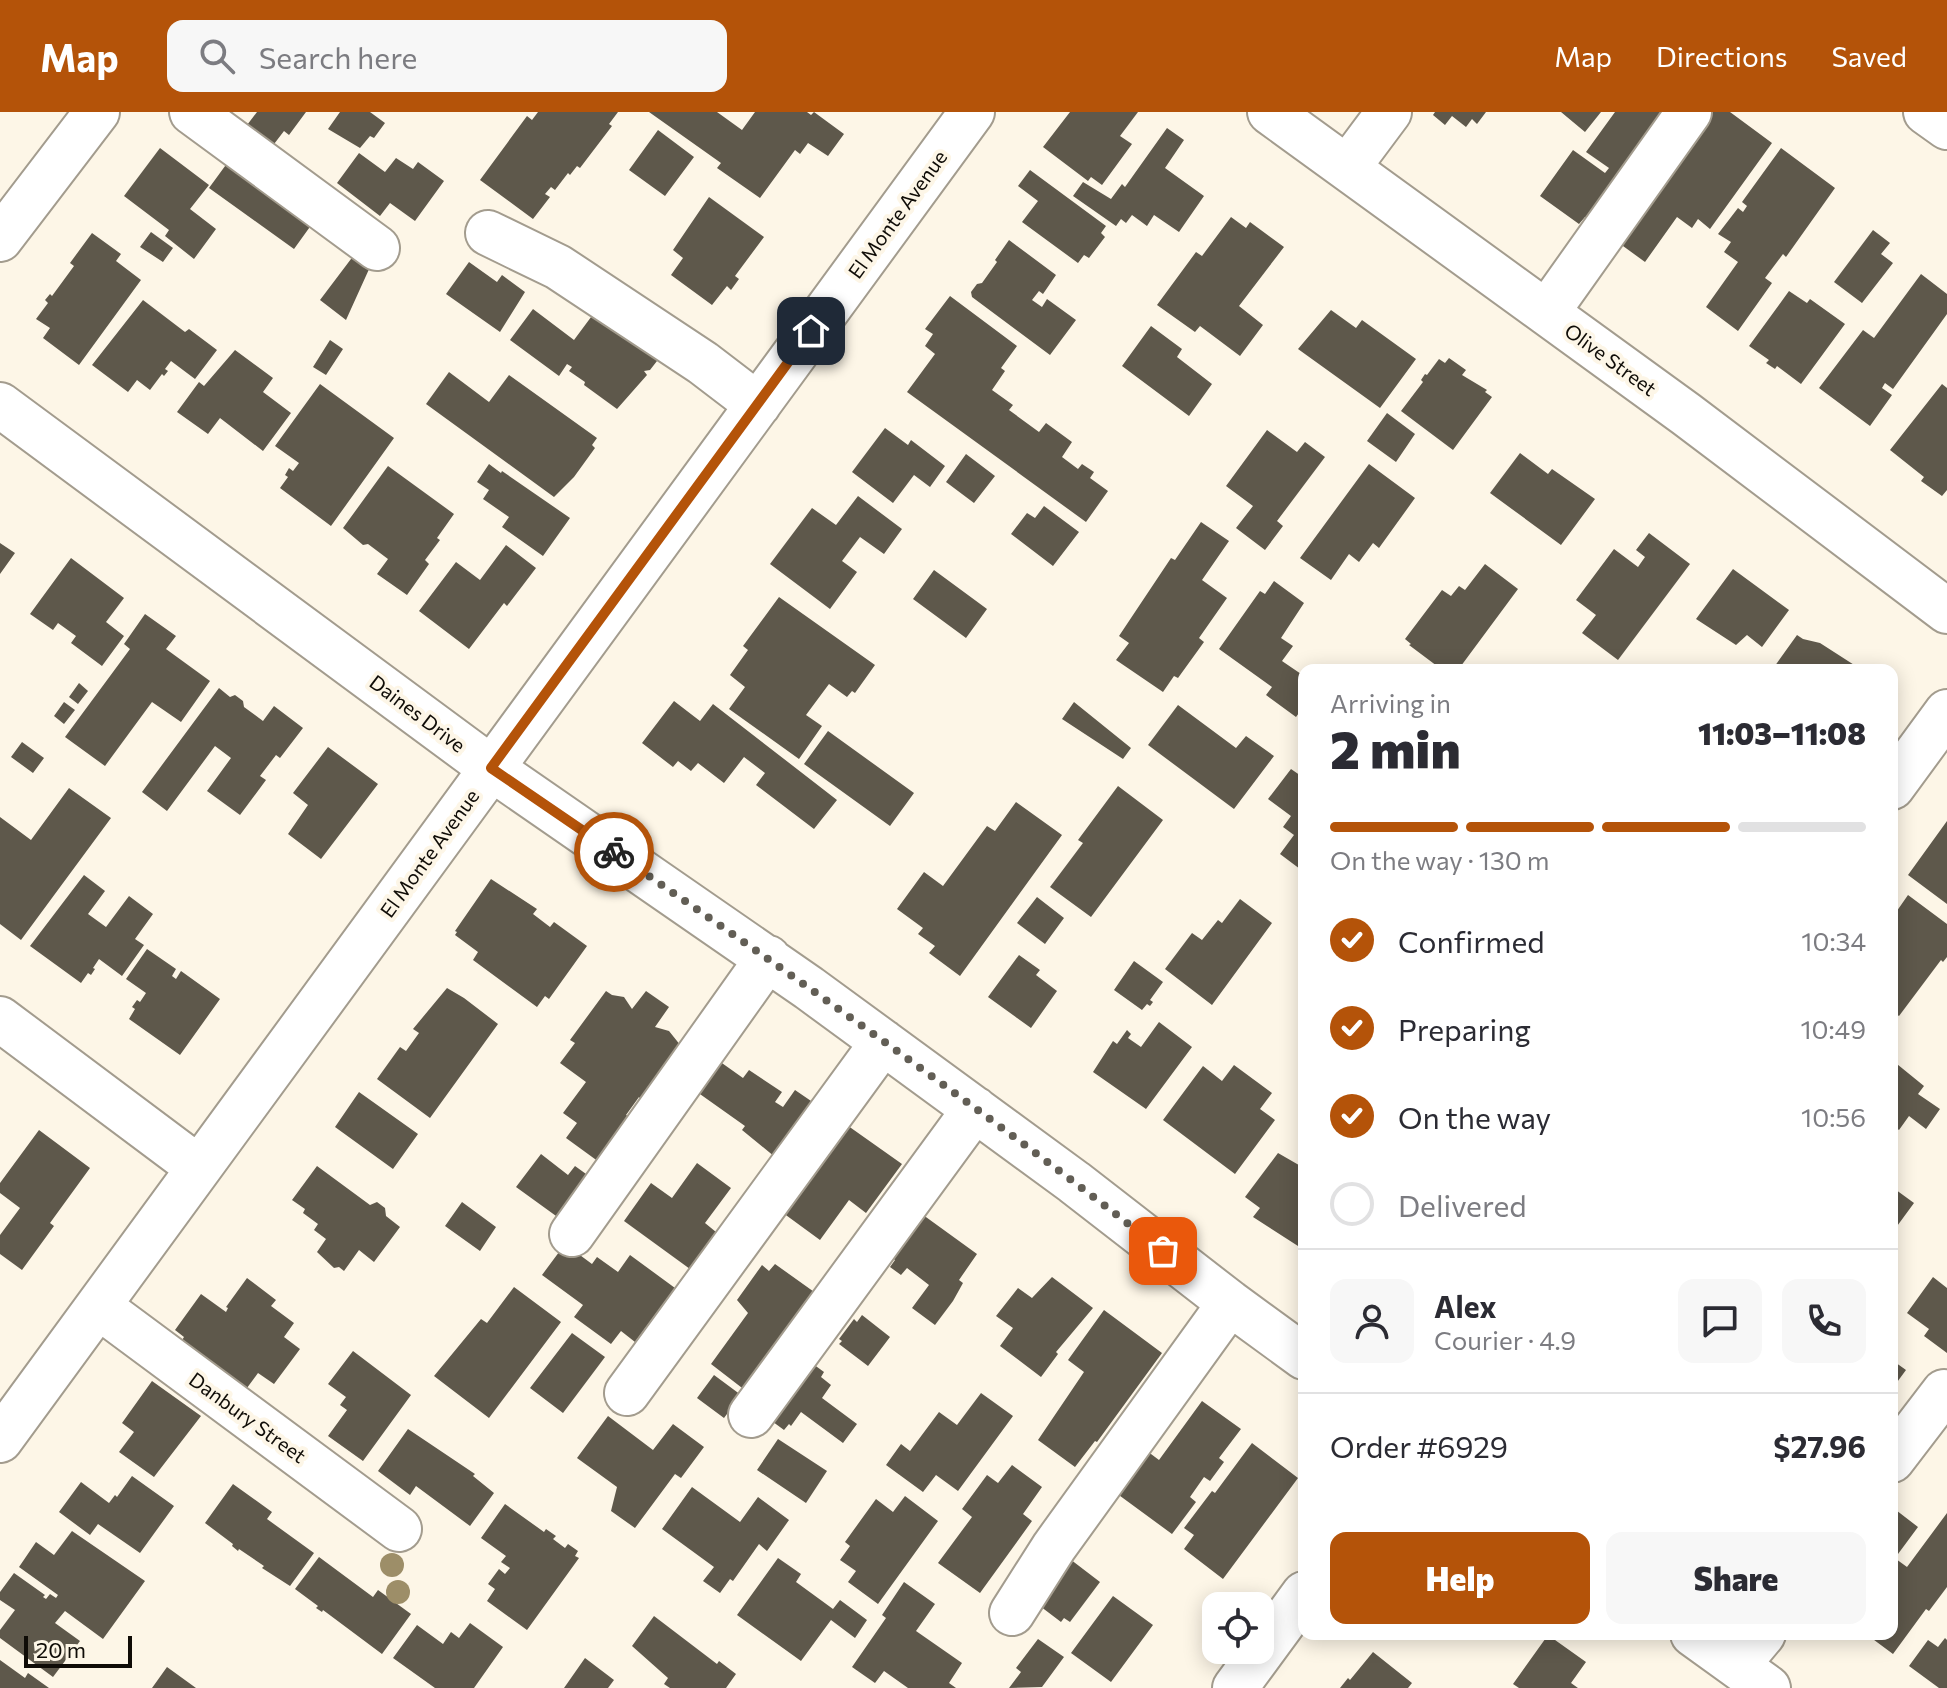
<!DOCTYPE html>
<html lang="en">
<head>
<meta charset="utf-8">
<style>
	body { margin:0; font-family:Commissioner,sans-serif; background:#f7f7f7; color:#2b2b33; height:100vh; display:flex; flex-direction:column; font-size:30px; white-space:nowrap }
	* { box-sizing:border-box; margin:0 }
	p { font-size:26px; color:#7c7c81 }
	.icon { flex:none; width:44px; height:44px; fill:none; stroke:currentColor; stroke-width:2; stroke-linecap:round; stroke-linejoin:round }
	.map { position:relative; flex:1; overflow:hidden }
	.sheet { position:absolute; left:1298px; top:552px; width:600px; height:976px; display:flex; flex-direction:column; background:#fff; border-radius:16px; box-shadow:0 4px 20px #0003 }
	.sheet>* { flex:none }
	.fabs { position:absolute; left:1202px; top:1480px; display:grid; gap:16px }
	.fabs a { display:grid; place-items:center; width:72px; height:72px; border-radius:16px; background:#fff; box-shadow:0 4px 20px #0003; font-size:40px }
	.scale { position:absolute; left:24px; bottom:20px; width:108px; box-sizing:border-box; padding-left:8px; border:4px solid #0f0c07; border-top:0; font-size:22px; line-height:28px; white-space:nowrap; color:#0f0c07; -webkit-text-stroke:6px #fdf6e7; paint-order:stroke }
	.pin { position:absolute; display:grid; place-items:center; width:68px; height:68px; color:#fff; margin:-34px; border-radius:16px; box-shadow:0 4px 12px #0006 }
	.courier { position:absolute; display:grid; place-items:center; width:80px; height:80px; margin:-40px; border:6px solid #b45309; border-radius:50%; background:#fff; color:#222; box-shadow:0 2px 10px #0007 }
	.head em { font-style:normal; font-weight:800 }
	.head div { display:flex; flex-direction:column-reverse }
	.head { display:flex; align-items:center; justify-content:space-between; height:136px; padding:0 32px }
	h1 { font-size:52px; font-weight:800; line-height:60px }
	.bar { display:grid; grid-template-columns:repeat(4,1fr); gap:12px 8px; align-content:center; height:96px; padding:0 32px }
	.bar i { height:10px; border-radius:6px; background:#e1e1e2 }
	.bar .current { background:#b45309 }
	.bar p { grid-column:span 4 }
	.line { display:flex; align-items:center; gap:20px; padding:0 32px; border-top:2px solid #e1e1e2 }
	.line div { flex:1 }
	.round { display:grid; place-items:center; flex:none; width:84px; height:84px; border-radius:16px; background:#f7f7f7 }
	ol { padding:0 32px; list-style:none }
	li { display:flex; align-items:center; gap:24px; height:88px }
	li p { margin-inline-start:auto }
	li .icon { padding:8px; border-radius:50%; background:#b45309; color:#fff; stroke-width:4 }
	li:last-child { color:#7c7c81 }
	li i { width:44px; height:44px; border:4px solid #e1e1e2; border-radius:50% }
	.cta { display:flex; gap:16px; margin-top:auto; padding:16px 32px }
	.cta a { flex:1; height:92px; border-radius:16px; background:#b45309; color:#fff; font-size:32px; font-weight:800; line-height:92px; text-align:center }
	.cta a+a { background:#f7f7f7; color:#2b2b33 }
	header { display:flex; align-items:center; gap:48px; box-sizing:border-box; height:112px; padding:0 40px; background:#b45309; color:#fff }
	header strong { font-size:38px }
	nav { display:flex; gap:44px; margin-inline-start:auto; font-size:28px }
	.search { width:560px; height:72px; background:#f7f7f7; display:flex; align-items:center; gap:20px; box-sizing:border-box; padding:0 28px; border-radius:16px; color:#7c7c81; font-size:30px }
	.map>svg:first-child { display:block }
	.building { fill:#5e584b }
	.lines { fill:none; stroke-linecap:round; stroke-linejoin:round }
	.minor-casing { stroke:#a39c8e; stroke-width:48 }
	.minor { stroke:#fff; stroke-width:44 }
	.tree { fill:#9d8e68 }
	.done { stroke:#625e55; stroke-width:8; stroke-dasharray:0 14.4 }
	.route { stroke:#b45309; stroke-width:10 }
	.labels { text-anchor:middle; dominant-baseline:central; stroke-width:8; stroke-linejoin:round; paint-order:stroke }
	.street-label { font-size:20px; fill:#0f0c07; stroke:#fdf6e7 }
</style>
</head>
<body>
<header>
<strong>Map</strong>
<div class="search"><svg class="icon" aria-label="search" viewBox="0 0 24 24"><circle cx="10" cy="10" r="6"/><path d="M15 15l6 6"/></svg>Search here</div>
<nav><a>Map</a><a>Directions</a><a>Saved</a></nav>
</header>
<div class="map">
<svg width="1947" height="1576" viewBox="0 0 1947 1576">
	<rect width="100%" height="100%" fill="#fdf6e7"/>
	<path class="building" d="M257,0H306L289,23L284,19L271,36L244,17Z
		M340,0H370L385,11L374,26L370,24L360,36L328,17Z
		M538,0H618L609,12L612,14L580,56L577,54L570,63L568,61L555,78L551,75L545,82L550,85L533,107L480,68L527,4L532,8Z
		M649,0H717L742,18L755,0H807L811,3L814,0L844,22L828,44L808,31L800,42L795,38L760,86L717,56L721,51Z
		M1070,0H1138L1120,24L1132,32L1102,73L1091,65L1088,69L1043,35Z
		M1435,0H1486L1477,12L1472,7L1466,15L1452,4L1445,13L1433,3Z
		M1561,0H1601L1585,20Z
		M1615,0H1663L1597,114L1585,105L1579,112L1540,84L1573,38L1605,61L1609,56L1586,40Z
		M1711,0H1730L1772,31L1710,117L1698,107L1692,116L1677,105L1645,150L1612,126L1670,56Z
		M1167,16L1184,28L1165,56L1204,84L1179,120L1154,103L1147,114L1132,103L1126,111L1121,107L1116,114L1073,84L1083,70L1111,87L1122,72L1125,75Z
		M658,18L694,45L665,84L629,58Z
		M160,36L209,73L190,97L216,117L194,147L165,124L169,118L124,84Z
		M1781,36L1835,76L1786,145L1783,142L1765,166L1772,171L1738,219L1706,195L1738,150L1724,140L1731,130L1718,122L1738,96L1743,100L1747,94L1742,90Z
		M359,41L385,60L396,46L413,57L418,50L444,69L415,109L390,91L380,104L337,71Z
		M228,50L312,112L294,137L209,76Z
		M1030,58L1106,114L1101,121L1105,125L1089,146L1084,143L1078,151L1022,110L1038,89L1018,74Z
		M709,85L764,125L735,164L739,167L731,178L727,174L712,193L671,163L683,146L673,138Z
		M1231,105L1246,116L1250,110L1284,135L1239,194L1263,213L1240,244L1200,214L1195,220L1157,193L1196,140L1202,144Z
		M1873,118L1890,131L1881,142L1893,151L1862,191L1834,170Z
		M151,120L173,136L163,150L140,135Z
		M92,121L121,142L116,149L141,168L79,253L43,226L50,216L36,207L48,191L45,188L50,182L52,184L74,154L70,151Z
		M1009,128L1056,163L1043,182L1039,179L1032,188L1042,195L1047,187L1076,208L1050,243L972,185L971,180L977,172L982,171L997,150L995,148Z
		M354,143L370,155L346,208L320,188Z
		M469,150L497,170L502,163L525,180L500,220L446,182Z
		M1921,162L1947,182V202L1893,277L1885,271L1882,276L1892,283L1870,314L1819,276L1863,218L1874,226Z
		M1789,179L1807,191L1810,187L1845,212L1801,272L1777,254L1775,257L1766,251L1769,248L1749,234Z
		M950,184L1017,234L1001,256L1005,259L992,278L1013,293L1009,298L1039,320L1046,311L1072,330L1062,345L1078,357L1082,352L1094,360L1090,366L1108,379L1086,410L907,280L935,242L925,234L933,222L925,217Z
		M143,188L185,220L189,217L217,238L195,267L171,249L165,257L168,259L164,264L162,262L150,278L137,268L128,280L92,253Z
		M533,197L574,228L597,197L655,243L657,249L650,258L644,259L647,263L617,297L584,273L585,270L569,259L572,255L567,252L559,264L510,228Z
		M1331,198L1356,216L1362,208L1416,247L1380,296L1298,237Z
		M1151,214L1182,237L1177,245L1212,272L1189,304L1122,254Z
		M330,228L343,237L326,263L313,255Z
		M235,238L273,266L263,280L291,301L263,339L220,306L208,322L177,300L199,270L204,274Z
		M1449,246L1466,258L1462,263L1487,278L1485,280L1492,285L1453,338L1401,299L1423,270L1421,268L1425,262L1427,263L1439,247L1445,251Z
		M449,260L489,290L509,263L597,326L592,333L595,336L574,365L554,385L426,292Z
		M320,272L394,326L331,414L280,376L288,365L285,363L289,356L293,359L299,351L275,334Z
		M1942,272L1947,276V378L1942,384L1921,369L1924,365L1890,338Z
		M1387,301L1415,322L1396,350L1367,329Z
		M885,316L908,333L911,328L945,354L930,375L914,363L893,391L852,360Z
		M1267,318L1297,340L1305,330L1325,345L1277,409L1283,414L1265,438L1236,416L1253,394L1226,374Z
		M1520,341L1548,362L1552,357L1595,387L1561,433L1490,381Z
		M966,342L995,364L974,391L946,370Z
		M489,352L501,361L502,359L570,406L543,444L502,415L509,405L483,387L489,378L477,370Z
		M1369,352L1415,386L1379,436L1373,431L1359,450L1349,442L1331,468L1300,446Z
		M388,354L454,402L437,426L440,428L425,448L429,452L407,483L377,462L388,447L368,432L363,433L343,416Z
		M858,384L902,417L884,442L860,425L842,449L857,460L830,497L770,452L812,396L836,413Z
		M1044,394L1079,420L1053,454L1011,422L1027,401L1035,406Z
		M1201,410L1229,429L1202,468L1227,486L1199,526L1204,530L1178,566L1174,564L1163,580L1116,548L1129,531L1119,524L1171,446L1175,448Z
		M1649,421L1690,452L1618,548L1582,521L1596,503L1576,488L1614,437L1638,455L1645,445L1636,438Z
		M0,431L15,441L0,462Z
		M506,433L536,456L507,494L504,491L469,537L419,499L456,450L480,468Z
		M71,446L124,486L106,510L124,524L102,554L71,531L76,524L58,511L53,518L30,502Z
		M1485,452L1518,477L1458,558H1448L1443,555L1441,557L1409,533L1411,532L1405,527L1442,478L1451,484L1459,474L1465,478Z
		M1733,457L1789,498L1762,535L1747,523L1736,533L1696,507Z
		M934,458L987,497L966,526L913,487Z
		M1274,469L1304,491L1281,526L1293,534L1282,549L1304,564V594L1296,605L1266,583L1272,575L1219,537L1260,479L1265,482Z
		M779,485L875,553L855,581L852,579L847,585L829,572L806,603L822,614L799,647L729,597L745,575L730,563L748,538L743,534Z
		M145,502L176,524L166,537L210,569L181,610L152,590L105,654L65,625L130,537L124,532Z
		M1797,523L1803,527L1820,531L1862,558H1772Z
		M79,571L88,579L78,592L69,585Z
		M219,576L230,585L235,583L243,589L244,595L263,609L274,594L303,616L280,646L276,643L260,664L266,668L240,703L207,679L231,646L215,634L167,699L142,680Z
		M674,589L700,609L713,592L837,688L814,717L756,673L765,661L744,645L724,671L698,651L691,659L678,649L673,655L642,631Z
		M64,590L75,598L64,612L54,604Z
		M1074,590L1131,636L1123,647L1062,607Z
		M1178,593L1236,636L1246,624L1274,644L1234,697L1148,633Z
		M828,619L914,681L890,714L804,652Z
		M22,630L44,646L33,661L11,645Z
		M328,635L378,672L321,747L288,722L308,693L293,681Z
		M1291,657L1304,666V760L1280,742L1294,723L1283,715L1291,704L1268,687Z
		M1118,674L1163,708L1091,805L1050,775L1083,731L1078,728Z
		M69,676L111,706L21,828L0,812V705L31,728Z
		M1016,690L1062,723L960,864L929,841L935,834L918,822L923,816L897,797L924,760L943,774L987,714L995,719Z
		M1947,709V792L1908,763Z
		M84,763L105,779L88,802L106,815L129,784L153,802L135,827L144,833L122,864L99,847L93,856L95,857L91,863L88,861L81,871L30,834Z
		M491,767L537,797L533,802L550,815L554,810L587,834L549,887L545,884L537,895L473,848L478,840L455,823L457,820L455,819Z
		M1908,783L1947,812V845L1943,850L1941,848L1899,904L1892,899V806Z
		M1037,785L1064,806L1045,832L1017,811Z
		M1240,787L1272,811L1212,893L1165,857L1192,821L1202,828L1218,808L1222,811Z
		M147,837L176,857L172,864L176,867L181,859L220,887L180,943L129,907L135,897L132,895L137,888L140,890L146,881L126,867Z
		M1019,843L1040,858L1036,863L1057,879L1031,916L988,885Z
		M1134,849L1163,870L1150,888L1153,890L1150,894L1147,892L1142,898L1114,878Z
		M447,876L464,886L498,912L430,1006L377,967L400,935L406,939L419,921L413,917Z
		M606,879L612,883L624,885L632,897L646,879L669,895L655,915L669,919L681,934L641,988L639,985L626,1003L631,1006L599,1050L566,1026L577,1011L563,1001L586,970L560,951L575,931L570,928Z
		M1159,910L1192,935L1146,997L1093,960L1113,929L1117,932L1127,918L1131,922L1128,926L1141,935Z
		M712,944L743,966L749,958L782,980L775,990L783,995L795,978L814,991L775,1045L742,1018L745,1014L690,975Z
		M1892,948L1924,974L1918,982L1940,997L1926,1017L1909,1004L1899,1018L1895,1015L1892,1018Z
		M1234,953L1272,981L1260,997L1275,1008L1235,1062L1163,1008L1203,954L1222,969Z
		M359,980L418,1022L393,1057L335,1015Z
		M844,1011L902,1052L866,1101L849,1088L820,1128L779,1098Z
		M39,1018L90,1056L50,1111L54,1114L22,1158L0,1142V1123L20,1096L0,1081V1071Z
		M1278,1041L1304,1056V1126L1298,1134L1253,1105L1260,1096L1245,1085Z
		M541,1042L568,1063L575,1054L593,1067L563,1109L516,1075Z
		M697,1051L731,1076L705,1111L716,1120L690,1157L624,1109L651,1071L672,1086Z
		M317,1054L370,1093L377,1090L385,1096L386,1104L400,1115L374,1150L359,1138L344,1159L339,1155L334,1156L317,1140L326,1127L314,1118L318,1112L303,1101L305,1097L292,1088Z
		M1892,1075L1914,1091L1892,1121Z
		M462,1090L496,1115L480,1139L445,1114Z
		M919,1100L977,1142L959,1168L963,1171L953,1189L935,1213L912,1196L929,1173L907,1156L901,1163L890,1155L895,1148L887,1142Z
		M565,1132L592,1152L597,1145L618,1160L630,1143L675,1176L635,1230L621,1219L611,1232L574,1205L583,1193L542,1163Z
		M775,1152L817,1182L746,1279L711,1252L748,1201L737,1188L762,1153L769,1159Z
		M1052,1165L1093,1196L1056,1240L1058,1242L1041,1265L1000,1234L1013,1216L996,1204L1018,1176L1032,1186Z
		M1933,1165L1947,1176V1241L1924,1224L1929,1217L1907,1201Z
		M247,1166L276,1188L271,1194L294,1211L284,1225L300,1237L274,1272L258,1261L244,1280L179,1233L184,1225L175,1218L201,1182L226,1200L228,1196L226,1195Z
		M514,1175L561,1210L489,1306L434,1264L481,1207L487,1211Z
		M1104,1198L1162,1241L1097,1330L1095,1329L1075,1355L1038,1328L1084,1260L1068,1248Z
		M862,1203L890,1225L868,1254L839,1232L842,1229L839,1227L854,1207L857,1210Z
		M572,1221L605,1245L563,1301L530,1276Z
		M353,1239L411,1283L363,1349L328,1324L347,1298L340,1293L346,1285L328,1272Z
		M802,1244L824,1260L821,1265L831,1273L822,1286L857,1312L843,1331L801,1300L791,1314L789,1312L784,1318L765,1304Z
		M1892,1248L1906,1258L1892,1277Z
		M714,1263L741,1283L724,1306L697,1286Z
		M152,1269L201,1304L154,1365L119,1340L134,1320L122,1311Z
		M981,1281L1013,1304L958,1379L936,1363L923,1380L886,1353L901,1332L910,1339L939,1300L957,1313Z
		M1202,1289L1241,1317L1219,1346L1224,1350L1210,1369L1204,1365L1190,1385L1196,1390L1172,1422L1112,1378L1143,1336L1159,1348Z
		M608,1304L653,1338L673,1312L704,1335L681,1366L675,1362L635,1416L611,1399L617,1375L577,1346Z
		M408,1317L475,1362L473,1364L494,1381L470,1414L416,1374L410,1383L378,1359Z
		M778,1327L827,1359L806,1391L757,1358Z
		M1252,1331L1298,1366L1223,1467L1184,1437L1194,1423L1184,1416L1212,1379L1215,1381Z
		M1012,1353L1042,1375L1023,1402L1032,1409L980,1481L938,1451L972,1405L962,1397L987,1363L998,1371Z
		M132,1364L174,1394L140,1441L98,1412L90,1423L59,1400L81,1370L109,1391L115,1383L117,1385Z
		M233,1372L272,1400L267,1407L314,1441L290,1474L262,1456L264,1454L239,1437L238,1439L232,1434L233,1432L205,1411Z
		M692,1375L740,1410L758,1385L789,1408L767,1439L759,1432L733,1469L730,1467L720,1481L703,1469L714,1455L662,1417Z
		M905,1384L938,1409L878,1492L848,1470L856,1459L840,1448L850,1434L845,1430L876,1387L893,1400Z
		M505,1392L544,1420L546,1417L556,1424L553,1427L565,1436L568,1432L578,1439L575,1444L579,1446L527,1518L487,1489L495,1477L488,1472L499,1457L505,1462L510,1456L501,1450L506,1444L481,1426Z
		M1892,1395L1918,1415L1898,1442L1892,1438Z
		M1947,1401V1475L1929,1499L1926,1497L1893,1542L1866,1522H1892V1453L1896,1447L1907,1455Z
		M72,1419L145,1469L103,1527L65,1499L55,1511L80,1529L53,1565L0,1526V1518L15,1498L0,1488V1480L14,1461L45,1483L43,1485L46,1487L50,1482L56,1486L58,1483L19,1455L36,1430L54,1443Z
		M1066,1444L1100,1470L1070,1510L1064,1506L1061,1510L1032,1488Z
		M319,1445L373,1485L378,1478L411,1502L382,1542L323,1498L322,1500L316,1496L318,1494L295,1477Z
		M778,1446L801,1462L796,1470L833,1497L840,1488L867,1508L855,1526L831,1508L801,1549L737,1503Z
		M904,1470L935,1492L916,1519L962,1551L949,1571L956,1576H908L884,1559L875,1571L852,1555L886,1506L882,1503Z
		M1113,1484L1153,1513L1111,1570L1071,1541Z
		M654,1504L717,1552L719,1549L736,1562L726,1576H670L664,1572L668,1566L632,1534Z
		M470,1511L503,1535L474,1576H435L393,1546L417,1513L443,1532L451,1520L459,1526Z
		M1548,1523L1586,1550L1571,1571L1578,1576H1519L1513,1572Z
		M1945,1526L1947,1528V1576H1939L1909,1554L1928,1528L1938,1535Z
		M1038,1527L1064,1545L1042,1575L1009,1576L1021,1560L1016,1556Z
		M1373,1540L1412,1571L1408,1576H1340L1348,1566L1350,1568Z
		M585,1546L614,1568L608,1576H564Z
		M0,1548L25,1566L28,1561L49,1576H0Z
		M167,1555L196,1576H152Z"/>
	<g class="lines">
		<defs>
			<path id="minor" d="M192,0L377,136
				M1270,0L1686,302L1947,499
				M1926,0L1947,15
				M1348,55L1389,0
				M488,121L558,155L703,251L758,293
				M0,127L97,0
				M1547,200L1689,0
				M0,293L491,656L809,876L1074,1070L1230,1191L1304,1245
				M1892,675L1947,600
				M0,907L199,1056
				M572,1122L768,846
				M98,1194L399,1417
				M627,1281L883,930
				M751,1303L975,997
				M0,1328L972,0
				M1892,1348L1944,1280
				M1012,1501L1054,1435L1230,1191
				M1693,1522L1768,1576
				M1737,1553L1763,1522
				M1235,1576L1304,1482"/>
		</defs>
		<use href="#minor" class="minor-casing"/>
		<use href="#minor" class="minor"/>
	</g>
	<g class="tree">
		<circle cx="392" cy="1453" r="12"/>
		<circle cx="398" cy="1480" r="12"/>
	</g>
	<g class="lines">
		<path class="done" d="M614,740C800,868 985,999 1163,1139"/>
		<path class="route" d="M614,740L491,656L811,219"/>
	</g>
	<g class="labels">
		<g class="street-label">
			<text transform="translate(897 102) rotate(-54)">El Monte Avenue</text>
			<text transform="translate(1611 247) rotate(36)">Olive Street</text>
			<text transform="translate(418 601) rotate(37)">Daines Drive</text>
			<text transform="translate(429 741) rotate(-54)">El Monte Avenue</text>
			<text transform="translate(248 1305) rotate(36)">Danbury Street</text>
		</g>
	</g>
</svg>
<div class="fabs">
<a><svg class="icon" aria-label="locate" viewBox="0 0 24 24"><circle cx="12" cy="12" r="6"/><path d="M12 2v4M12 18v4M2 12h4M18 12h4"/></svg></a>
</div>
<div class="scale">20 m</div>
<div class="pin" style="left:1163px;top:1139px;background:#ea580c"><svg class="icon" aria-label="bag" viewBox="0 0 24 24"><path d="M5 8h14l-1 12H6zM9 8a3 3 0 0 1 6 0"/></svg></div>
<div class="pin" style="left:811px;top:219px;background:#1f2937"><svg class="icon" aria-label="home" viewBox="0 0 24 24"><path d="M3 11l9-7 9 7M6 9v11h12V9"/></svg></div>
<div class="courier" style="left:614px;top:740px"><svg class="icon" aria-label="bike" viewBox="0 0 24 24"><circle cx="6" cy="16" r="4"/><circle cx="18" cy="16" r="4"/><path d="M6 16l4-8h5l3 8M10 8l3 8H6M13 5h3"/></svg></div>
<section class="sheet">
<div class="head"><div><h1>2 min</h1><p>Arriving in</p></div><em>11:03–11:08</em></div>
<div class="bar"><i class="current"></i><i class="current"></i><i class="current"></i><i></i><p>On the way · 130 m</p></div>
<ol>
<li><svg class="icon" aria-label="check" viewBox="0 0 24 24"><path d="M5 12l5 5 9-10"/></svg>Confirmed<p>10:34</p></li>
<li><svg class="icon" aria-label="check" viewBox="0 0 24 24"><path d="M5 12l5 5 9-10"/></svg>Preparing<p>10:49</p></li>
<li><svg class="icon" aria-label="check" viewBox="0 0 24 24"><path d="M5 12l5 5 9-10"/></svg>On the way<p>10:56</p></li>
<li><i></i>Delivered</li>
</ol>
<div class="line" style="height:144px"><a class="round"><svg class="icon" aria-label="person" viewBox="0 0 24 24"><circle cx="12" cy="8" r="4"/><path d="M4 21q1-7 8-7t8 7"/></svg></a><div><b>Alex</b><p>Courier · 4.9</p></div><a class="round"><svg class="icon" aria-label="chat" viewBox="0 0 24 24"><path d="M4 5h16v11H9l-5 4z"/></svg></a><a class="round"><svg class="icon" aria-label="phone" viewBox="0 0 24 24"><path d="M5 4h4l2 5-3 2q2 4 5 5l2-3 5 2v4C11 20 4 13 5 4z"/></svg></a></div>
<div class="line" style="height:104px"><div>Order #6929</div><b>$27.96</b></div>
<div class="cta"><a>Help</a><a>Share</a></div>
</section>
</div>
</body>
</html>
